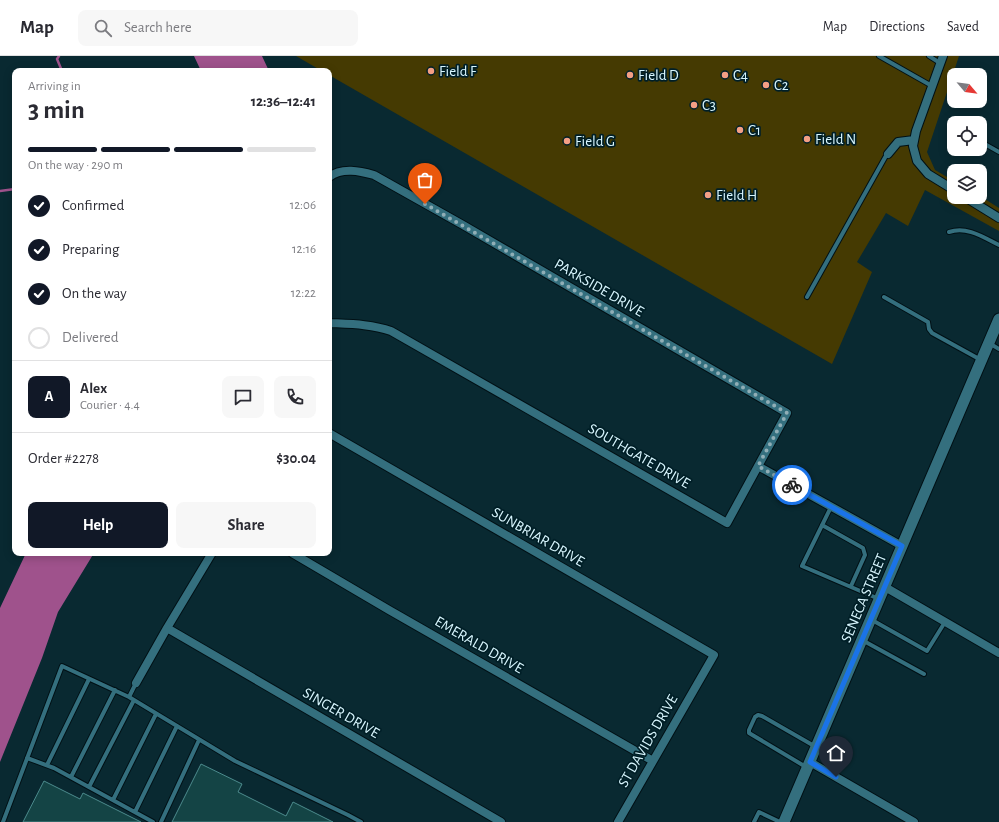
<!DOCTYPE html>
<html lang="en">
<head>
<meta charset="utf-8">
<style>
	body { margin:0; font-family:"Alegreya Sans",sans-serif; background:#f7f7f7; color:#2b2b33; height:100vh; display:flex; flex-direction:column; font-size:15px; white-space:nowrap }
	* { box-sizing:border-box; margin:0 }
	p { font-size:13px; color:#7c7c81 }
	.icon { flex:none; width:22px; height:22px; fill:none; stroke:currentColor; stroke-width:2; stroke-linecap:round; stroke-linejoin:round }
	.map { position:relative; flex:1; overflow:hidden }
	.details { position:absolute; left:12px; top:12px; width:320px; height:488px; display:flex; flex-direction:column; background:#fff; border-radius:8px; box-shadow:0 2px 10px #0003 }
	.details>* { flex:none }
	.needle { width:26px; rotate:119deg }
	.controls { position:absolute; left:947px; top:12px; display:grid; gap:8px }
	.controls a { display:grid; place-items:center; width:40px; height:40px; border-radius:8px; background:#fff; box-shadow:0 2px 10px #0003; font-size:20px }
	.pin { position:absolute; display:grid; place-items:center; width:34px; height:34px; color:#fff; margin:-41px -17px; border-radius:50% 50% 50% 0; rotate:-45deg; box-shadow:0 0 4px #0007 }
	.pin .icon { rotate:45deg }
	.courier { position:absolute; display:grid; place-items:center; width:40px; height:40px; margin:-20px; border:3px solid #1a73e8; border-radius:50%; background:#fff; color:#222; box-shadow:0 1px 5px #0007 }
	.headline em { font-style:normal; font-weight:700 }
	.headline div { display:flex; flex-direction:column-reverse }
	.headline { display:flex; align-items:center; justify-content:space-between; height:68px; padding:0 16px }
	h1 { font-size:26px; font-weight:700; line-height:30px }
	.bar { display:grid; grid-template-columns:repeat(4,1fr); gap:6px 4px; align-content:center; height:48px; padding:0 16px }
	.bar i { height:5px; border-radius:3px; background:#e1e1e2 }
	.bar .on { background:#111827 }
	.bar p { grid-column:span 4 }
	.line { display:flex; align-items:center; gap:10px; padding:0 16px; border-top:1px solid #e1e1e2 }
	.line div { flex:1 }
	.round { display:grid; place-items:center; flex:none; width:42px; height:42px; border-radius:8px; background:#f7f7f7 }
	ol { padding:0 16px; list-style:none }
	li { display:flex; align-items:center; gap:12px; height:44px }
	li p { margin-inline-start:auto }
	li .icon { padding:4px; border-radius:50%; background:#111827; color:#fff; stroke-width:4 }
	li:last-child { color:#7c7c81 }
	li i { width:22px; height:22px; border:2px solid #e1e1e2; border-radius:50% }
	.cta { display:flex; gap:8px; margin-top:auto; padding:8px 16px }
	.cta a { flex:1; height:46px; border-radius:8px; background:#111827; color:#fff; font-size:16px; font-weight:700; line-height:46px; text-align:center }
	.cta a+a { background:#f7f7f7; color:#2b2b33 }
	header { display:flex; align-items:center; gap:24px; box-sizing:border-box; height:56px; padding:0 20px; background:#fff; border-bottom:1px solid #e1e1e2 }
	header strong { font-size:19px }
	nav { display:flex; gap:22px; margin-inline-start:auto; font-size:14px }
	.search { width:280px; height:36px; background:#f7f7f7; display:flex; align-items:center; gap:10px; box-sizing:border-box; padding:0 14px; border-radius:8px; color:#7c7c81; font-size:15px }
	.map>svg:first-child { display:block }
	.green { fill:#453a02 }
	.water { fill:#9f528c }
	.lines { fill:none; stroke-linecap:round; stroke-linejoin:round }
	.stream { stroke:#9f528c; stroke-width:2.5 }
	.building { fill:#144445; stroke:#4c8b8d }
	.service-casing { stroke:#011015; stroke-width:6 }
	.minor-casing { stroke:#011015; stroke-width:10 }
	.tertiary-casing { stroke:#011015; stroke-width:13 }
	.service { stroke:#346f7e; stroke-width:4 }
	.minor { stroke:#346f7e; stroke-width:8 }
	.tertiary { stroke:#346f7e; stroke-width:11 }
	.done { stroke:#90aeb6; stroke-width:4; stroke-dasharray:0 7.2 }
	.route { stroke:#1a73e8; stroke-width:5 }
	.poi-dot { fill:#f39f85; stroke:#001f27; stroke-width:1.5 }
	.labels { text-anchor:middle; dominant-baseline:central; stroke-width:3.5; stroke-linejoin:round; paint-order:stroke }
	.poi-label { font-size:15px; fill:#d8f6fe; stroke:#001f27; text-anchor:start }
	.street-label { font-size:15px; fill:#d8f6fe; stroke:#001f27 }
</style>
</head>
<body>
<header>
<strong>Map</strong>
<div class="search"><svg class="icon" aria-label="search" viewBox="0 0 24 24"><circle cx="10" cy="10" r="6"/><path d="M15 15l6 6"/></svg>Search here</div>
<nav><a>Map</a><a>Directions</a><a>Saved</a></nav>
</header>
<div class="map">
<svg width="999" height="766" viewBox="0 0 999 766">
	<rect width="100%" height="100%" fill="#092931"/>
	<path class="green" d="M296,0H959L927,96L935,114L954,125V141L980,140L999,152V175L925,134L908,170L886,157L857,206L872,216L832,308L329,19V15H322Z"/>
	<path class="water" d="M194,0H262L269,15H201Z
		M26,497H94L58,556L42,602L0,706V552Z"/>
	<g class="lines">
		<path class="stream" d="M59,0L57,3L62,15
			M0,135L15,133"/>
	</g>
	<path class="building" d="M201,708L242,728L238,736L286,760L293,746L333,766H172Z
		M44,725L80,743L83,737L141,766H23Z"/>
	<g class="lines">
		<defs>
			<path id="service" d="M879,0L932,30
				M929,0L940,7
				M983,87L999,96
				M949,176C967,170 983,181 999,189
				M807,241L887,98
				M884,241L928,266L929,273L932,277L981,304
				M989,287L999,293
				M831,451L802,510L879,543
				M822,469L863,492L865,499L851,530
				M872,564L927,595L945,566
				M862,584L924,618
				M136,627L129,641L235,705L348,759L361,766
				M27,702L54,712L153,766
				M47,709L89,623
				M806,711L749,677V674L755,661L758,659L762,660L816,691
				M71,721L115,634
				M89,731L134,644
				M113,744L156,658
				M135,756L177,670
				M3,766L62,610L129,641
				M161,766L199,684
				M754,766L759,756L780,766"/>
			<path id="minor" d="M943,0L916,75L913,90L917,105L928,118L954,134
				M888,98L898,86L914,84
				M329,121C342,111 360,115 374,119L463,169L787,357L727,467L391,275C371,268 350,268 329,267
				M965,141L999,162
				M329,377L714,599L618,766
				M758,410L902,490
				M292,497L389,554L653,705
				M885,531L999,597
				M167,572L501,766
				M136,627L167,572L212,497
				M810,706L914,766"/>
			<path id="tertiary" d="M784,766L999,263"/>
		</defs>
		<use href="#service" class="service-casing"/>
		<use href="#minor" class="minor-casing"/>
		<use href="#tertiary" class="tertiary-casing"/>
		<use href="#service" class="service"/>
		<use href="#minor" class="minor"/>
		<use href="#tertiary" class="tertiary"/>
	</g>
	<g class="lines">
		<path class="done" d="M425,148L787,357L758,410L792,429"/>
		<path class="route" d="M792,429L902,490L810,706L836,721"/>
	</g>
	<g class="poi-dot">
		<circle cx="431" cy="15" r="4"/>
		<circle cx="630" cy="19" r="4"/>
		<circle cx="725" cy="19" r="4"/>
		<circle cx="766" cy="29" r="4"/>
		<circle cx="694" cy="49" r="4"/>
		<circle cx="740" cy="74" r="4"/>
		<circle cx="807" cy="83" r="4"/>
		<circle cx="567" cy="85" r="4"/>
		<circle cx="708" cy="139" r="4"/>
	</g>
	<g class="labels">
		<g class="poi-label">
			<text x="439" y="15">Field F</text>
			<text x="638" y="19">Field D</text>
			<text x="733" y="19">C4</text>
			<text x="774" y="29">C2</text>
			<text x="702" y="49">C3</text>
			<text x="748" y="74">C1</text>
			<text x="815" y="83">Field N</text>
			<text x="575" y="85">Field G</text>
			<text x="716" y="139">Field H</text>
		</g>
		<g class="street-label">
			<text transform="translate(599 232) rotate(30)">PARKSIDE DRIVE</text>
			<text transform="translate(639 400) rotate(30)">SOUTHGATE DRIVE</text>
			<text transform="translate(538 481) rotate(30)">SUNBRIAR DRIVE</text>
			<text transform="translate(864 542) rotate(-67)">SENECA STREET</text>
			<text transform="translate(479 589) rotate(30)">EMERALD DRIVE</text>
			<text transform="translate(341 657) rotate(30)">SINGER DRIVE</text>
			<text transform="translate(648 685) rotate(-60)">ST DAVIDS DRIVE</text>
		</g>
	</g>
</svg>
<div class="controls">
<a><svg class="needle" viewBox="-14 -14 28 28"><path d="M0-13l5 13h-10z" fill="#e53935"/><path d="M0 13l5-13h-10z" fill="#7c7c81"/></svg></a>
<a><svg class="icon" aria-label="locate" viewBox="0 0 24 24"><circle cx="12" cy="12" r="6"/><path d="M12 2v4M12 18v4M2 12h4M18 12h4"/></svg></a>
<a><svg class="icon" aria-label="layers" viewBox="0 0 24 24"><path d="M12 4l9 5-9 5-9-5zM3 14l9 5 9-5"/></svg></a>
</div>
<div class="pin" style="left:425px;top:148px;background:#ea580c"><svg class="icon" aria-label="bag" viewBox="0 0 24 24"><path d="M5 8h14l-1 12H6zM9 8a3 3 0 0 1 6 0"/></svg></div>
<div class="pin" style="left:836px;top:721px;background:#1f2937"><svg class="icon" aria-label="home" viewBox="0 0 24 24"><path d="M3 11l9-7 9 7M6 9v11h12V9"/></svg></div>
<div class="courier" style="left:792px;top:429px"><svg class="icon" aria-label="bike" viewBox="0 0 24 24"><circle cx="6" cy="16" r="4"/><circle cx="18" cy="16" r="4"/><path d="M6 16l4-8h5l3 8M10 8l3 8H6M13 5h3"/></svg></div>
<section class="details">
<div class="headline"><div><h1>3 min</h1><p>Arriving in</p></div><em>12:36–12:41</em></div>
<div class="bar"><i class="on"></i><i class="on"></i><i class="on"></i><i></i><p>On the way · 290 m</p></div>
<ol>
<li><svg class="icon" aria-label="check" viewBox="0 0 24 24"><path d="M5 12l5 5 9-10"/></svg>Confirmed<p>12:06</p></li>
<li><svg class="icon" aria-label="check" viewBox="0 0 24 24"><path d="M5 12l5 5 9-10"/></svg>Preparing<p>12:16</p></li>
<li><svg class="icon" aria-label="check" viewBox="0 0 24 24"><path d="M5 12l5 5 9-10"/></svg>On the way<p>12:22</p></li>
<li><i></i>Delivered</li>
</ol>
<div class="line" style="height:72px"><b class="round" style="background:#111827;color:#fff">A</b><div><b>Alex</b><p>Courier · 4.4</p></div><a class="round"><svg class="icon" aria-label="chat" viewBox="0 0 24 24"><path d="M4 5h16v11H9l-5 4z"/></svg></a><a class="round"><svg class="icon" aria-label="phone" viewBox="0 0 24 24"><path d="M5 4h4l2 5-3 2q2 4 5 5l2-3 5 2v4C11 20 4 13 5 4z"/></svg></a></div>
<div class="line" style="height:52px"><div>Order #2278</div><b>$30.04</b></div>
<div class="cta"><a>Help</a><a>Share</a></div>
</section>
</div>
</body>
</html>
